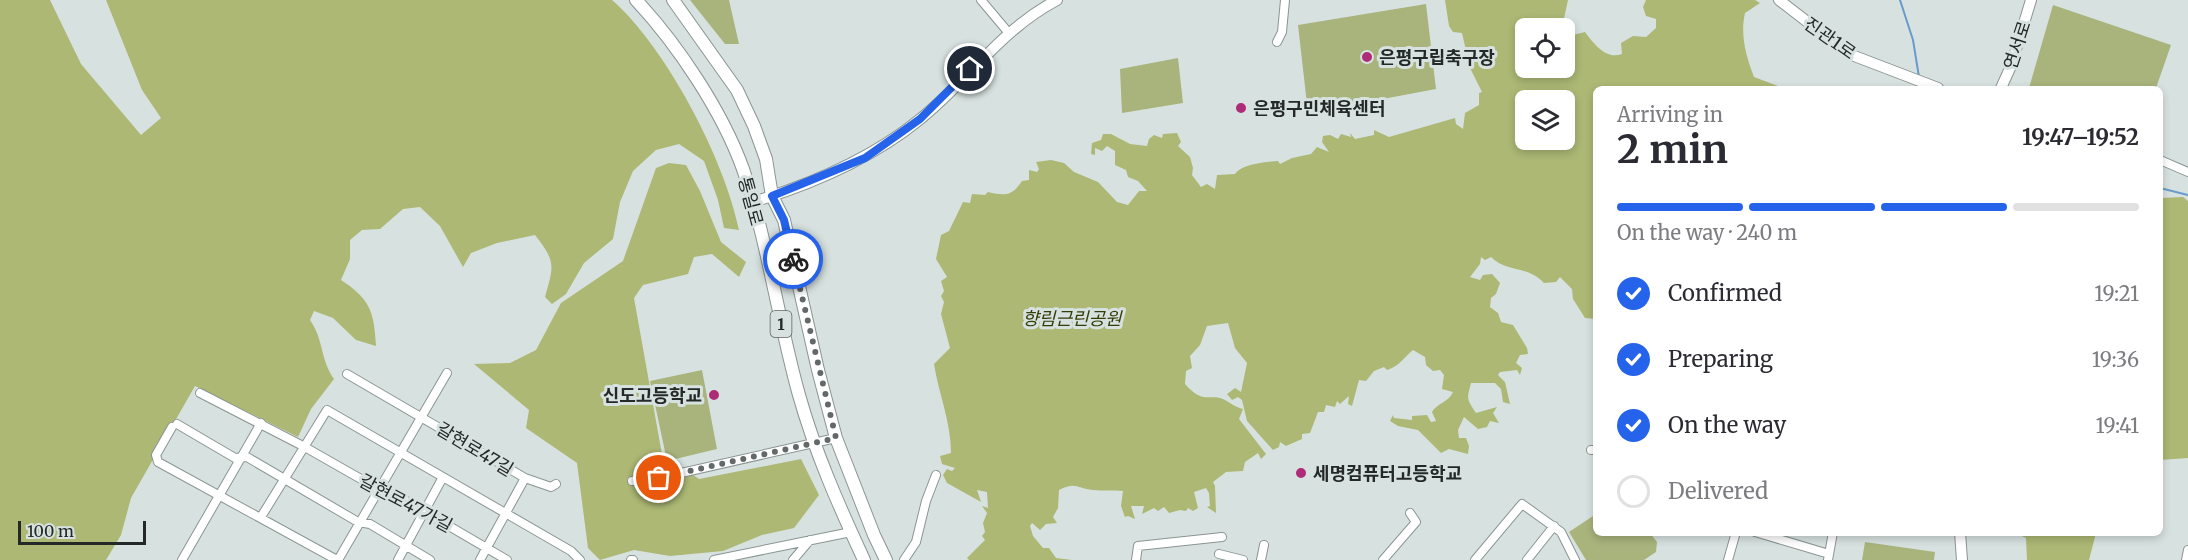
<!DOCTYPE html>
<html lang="en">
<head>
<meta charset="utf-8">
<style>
	body { margin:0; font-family:Merriweather,"Noto Sans KR",serif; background:#f7f7f7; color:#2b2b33; height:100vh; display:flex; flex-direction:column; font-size:22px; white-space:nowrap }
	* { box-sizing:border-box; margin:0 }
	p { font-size:20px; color:#7c7c81 }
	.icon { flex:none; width:33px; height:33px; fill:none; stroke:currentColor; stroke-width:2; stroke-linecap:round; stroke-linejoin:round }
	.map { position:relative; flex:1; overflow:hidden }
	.sheet { position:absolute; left:1593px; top:86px; width:570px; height:450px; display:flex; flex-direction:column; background:#fff; border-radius:9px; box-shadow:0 3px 9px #0003 }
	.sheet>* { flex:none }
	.fabs { position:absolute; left:1515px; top:18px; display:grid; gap:12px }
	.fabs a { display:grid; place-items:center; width:60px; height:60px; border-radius:9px; background:#fff; box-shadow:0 3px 9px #0003; font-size:30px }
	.scale { position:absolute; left:18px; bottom:15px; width:128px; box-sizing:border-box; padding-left:6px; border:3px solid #242827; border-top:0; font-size:16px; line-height:21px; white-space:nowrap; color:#242827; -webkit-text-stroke:4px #d7e2e0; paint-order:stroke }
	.pin { position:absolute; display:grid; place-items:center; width:51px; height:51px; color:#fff; margin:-26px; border:3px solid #fff; border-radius:50%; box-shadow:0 2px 6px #0007 }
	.courier { position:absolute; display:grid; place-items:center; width:60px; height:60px; margin:-30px; border:4px solid #2563eb; border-radius:50%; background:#fff; color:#222; box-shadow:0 2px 8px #0007 }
	.summary em { font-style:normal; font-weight:700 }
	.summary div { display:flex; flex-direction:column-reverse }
	.summary { display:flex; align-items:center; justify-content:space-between; height:102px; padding:0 24px }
	h1 { font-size:39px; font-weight:700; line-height:45px }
	.bar { display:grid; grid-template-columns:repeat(4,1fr); gap:9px 6px; align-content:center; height:72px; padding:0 24px }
	.bar i { height:8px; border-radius:4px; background:#e1e1e2 }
	.bar .on { background:#2563eb }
	.bar p { grid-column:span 4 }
	ol { padding:0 24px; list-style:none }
	li { display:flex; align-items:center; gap:18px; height:66px }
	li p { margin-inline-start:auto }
	li .icon { padding:6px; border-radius:50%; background:#2563eb; color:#fff; stroke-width:4 }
	li:last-child { color:#7c7c81 }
	li i { width:33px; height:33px; border:3px solid #e1e1e2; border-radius:50% }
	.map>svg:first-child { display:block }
	.green { fill:#a9b37c }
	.forest { fill:#acb874; fill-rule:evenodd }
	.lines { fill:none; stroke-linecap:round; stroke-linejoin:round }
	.stream { stroke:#699acb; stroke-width:2 }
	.minor-casing { stroke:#8a9593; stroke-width:10 }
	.secondary-casing { stroke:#8a9593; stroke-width:12 }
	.primary-casing { stroke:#8a9593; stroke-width:14 }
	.minor { stroke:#fff; stroke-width:8 }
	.secondary { stroke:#fff; stroke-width:10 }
	.primary { stroke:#fff; stroke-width:12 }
	.done { stroke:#636968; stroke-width:6; stroke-dasharray:0 10.8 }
	.route { stroke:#2563eb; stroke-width:8 }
	.poi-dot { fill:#ae2c77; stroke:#d7e2e0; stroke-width:2 }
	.labels { text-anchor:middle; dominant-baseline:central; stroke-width:6; stroke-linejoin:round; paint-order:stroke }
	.shield { fill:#d7e2e0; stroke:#5a605e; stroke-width:1.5 }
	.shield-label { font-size:16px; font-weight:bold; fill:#242827 }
	.street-label { font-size:18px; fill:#242827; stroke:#d7e2e0 }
	.poi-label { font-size:18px; font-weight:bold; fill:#242827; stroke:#d7e2e0; text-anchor:start }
	.park-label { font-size:18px; font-style:italic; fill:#363c06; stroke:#d7e2e0 }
</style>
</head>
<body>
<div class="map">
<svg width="2188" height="560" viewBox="0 0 2188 560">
	<rect width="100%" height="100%" fill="#d7e2e0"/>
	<path class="green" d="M690,0H729L739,44H725Z
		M1426,4L1436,89L1308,113L1298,25Z
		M2053,5L2171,45L2156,88H2029Z
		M1178,58L1183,103L1122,113L1120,69Z
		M702,370L717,449L667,461L650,381Z
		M1596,514V532L1650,533L1657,542L1656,552L1644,560H1586L1569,532Z
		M1865,542L1935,552L1934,560H1862Z"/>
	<path class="forest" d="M0,0H50L81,64L141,135L161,118L142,90L106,0H612C666,47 725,160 739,230L724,228L718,200L704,161L679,144L656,150L633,171L620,202L613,239L584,263L566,294L552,304L545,297C554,265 556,262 535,235L497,243L471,253L463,267L440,226L420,207L403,209L380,229L362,230L350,240V259L341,280C370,299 374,311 376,346L356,340L333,318L314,311L310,320C324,340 320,359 334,379L311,409L298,437L195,386L131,498L121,535L106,560H0Z
		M1445,0H1568L1563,23L1573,35L1585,32C1594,44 1606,60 1622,54L1621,43L1633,36L1646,37L1656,28V19L1646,16L1643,7L1646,0H1755L1760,3L1745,13C1740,35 1746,56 1754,77L1783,88H1596V319L1585,318L1573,299L1572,289L1560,277L1556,282L1544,283C1527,265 1507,273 1491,257L1485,260L1481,257L1480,264L1470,277L1480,280L1483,275L1492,274L1500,283L1496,294L1491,298L1490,307L1498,313L1501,322L1513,325L1527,348L1528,354L1520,355L1516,363L1522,368L1520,375L1517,370L1500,372L1498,375L1505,382L1510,404L1503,402L1501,389L1495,383H1471C1467,399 1466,398 1476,413L1497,407L1493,413L1499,423L1490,421L1487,427L1478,429L1464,417L1458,430L1459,438H1466L1469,446L1468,454L1449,449L1441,453L1418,430L1398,426L1390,421L1393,415L1394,418L1412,420V416L1427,415L1431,422L1436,421L1432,412C1437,403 1448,403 1453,392L1442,389L1444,375L1440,370L1433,371L1426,365L1425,357L1413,350C1403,358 1400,366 1387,370L1384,367L1374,371L1366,381L1359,380L1352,406L1348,404L1349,396L1340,404L1337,401L1335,407L1326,405L1324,412H1318L1310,433L1302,434V439L1286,446L1280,442L1279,447L1273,450L1247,421L1242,400L1238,397L1232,400L1227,394L1235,388L1241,392L1247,363L1235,348L1228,323L1207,326L1200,345L1190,356L1192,368L1186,371L1185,384C1204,406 1210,392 1225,400C1232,404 1235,407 1243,409L1239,419L1266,454L1261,459L1258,453L1245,462L1243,471L1226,472L1213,482L1215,486L1216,513L1207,507L1210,506L1209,493L1206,488L1194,492L1198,508L1193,511L1188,508L1186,511L1180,510L1169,513L1164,507L1158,511L1154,508L1142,514L1144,506H1131L1135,519L1128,516L1125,517L1121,506L1123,491C1113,490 1102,491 1093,490C1077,489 1077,481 1059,490L1058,508L1053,517L1057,523L1046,524L1040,530L1032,523L1030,526L1033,536L1043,548H1049L1056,558L1072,560H969L967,558L985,540L982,536L985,532L983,523L987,513L982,506L988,508L987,492L977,490L981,502L947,483L943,475L947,469L952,471L955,468L942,464L940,456L951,453C951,422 939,395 934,364L950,348L941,314L944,302L941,296L944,291L941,281L947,277L936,259L941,235L949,231L963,202L970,203L972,194L985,195L988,192C1005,196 1012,196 1022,181L1029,180V170L1037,172L1039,169L1036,162L1051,160L1064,163L1074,172L1098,182L1117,202L1128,205L1139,191H1147L1138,181L1128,177L1126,170L1115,165V151L1107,146L1102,151L1095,148V155L1091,154L1092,143L1101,140L1103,134H1111L1130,144L1147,146L1149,139L1154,135L1162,138L1163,134L1177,133L1181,142L1178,146L1190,157L1193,168L1192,175L1201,187L1207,184L1215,189L1217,175L1235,174C1242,164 1265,162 1278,161L1280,164L1292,158L1311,154L1317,147L1329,152L1322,142L1323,136L1330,135L1338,139L1341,134L1351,137L1350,133L1355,139L1374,135V130L1389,137L1455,118L1456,124L1463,129L1465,113L1479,105V93L1482,92L1470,68L1462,33L1453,32L1449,26ZM1526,28H1564V68H1526ZM1526,100H1564V140H1526Z
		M669,163L686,165L700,191L721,242L746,262L739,277L712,254L694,257L688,274L643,285L634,298L663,460L679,465L699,479L801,459L819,495L794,528L762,535L723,551L670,556L634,550L600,560L588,548L577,463L526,428L529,410L474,364L510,363L536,350L561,303L623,261L656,168Z
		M2183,197L2188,201V458L2160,460V198Z
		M2015,533H2096L2089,560H2027L2026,538Z"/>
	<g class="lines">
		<path class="stream" d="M1900,0L1913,40L1919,77
			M2160,188L2188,195"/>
		<defs>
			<path id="minor" d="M981,0L1008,32
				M1277,42L1282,32L1285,0
				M2160,160L2188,172
				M347,374L525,478L551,487L556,484
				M200,393L303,446L375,487L386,489L507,560
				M177,424L235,458L247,457L358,522L370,524L430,560
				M172,427L156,455L158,462L337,560
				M1591,450H1596
				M632,481L659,478L836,438
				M261,517L327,410L571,551L580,560
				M1755,532L1829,554
				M1219,554L1243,560
				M182,560L261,423
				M338,560L447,373
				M398,560L443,477
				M480,560L525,478
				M631,560H633
				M714,560L851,532
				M793,560L810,540
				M904,560L916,542L926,501L936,475
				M1136,560L1138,546L1222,537
				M1261,560L1264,545
				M1383,560L1416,522L1410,513
				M1475,560L1522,504L1561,532L1575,560
				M1527,560L1554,526
				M1728,560L1736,532
				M1828,560L1833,532
				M2186,560L2188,550"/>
			<path id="secondary" d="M1779,0L1849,54L1938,88
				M2001,88L2011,66L2031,0
				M753,202C812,184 871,159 919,120C968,81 1000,30 1057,0
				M1960,532L1962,560"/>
			<path id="primary" d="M636,0C678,45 722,111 743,169C768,242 778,320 799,395C815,452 839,506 864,560
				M673,0L737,90L754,126L766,159L772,196L784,220L818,370L836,438L874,535L886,560"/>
		</defs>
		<use href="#minor" class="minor-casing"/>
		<use href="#secondary" class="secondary-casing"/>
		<use href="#primary" class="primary-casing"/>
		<use href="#minor" class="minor"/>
		<use href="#secondary" class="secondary"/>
		<use href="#primary" class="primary"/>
	</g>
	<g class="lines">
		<path class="done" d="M659,478L836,438L793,259"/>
		<path class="route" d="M793,259L784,220L772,196L865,158L920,119L970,69"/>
	</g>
	<g class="poi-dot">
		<circle cx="1367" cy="57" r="6"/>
		<circle cx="1241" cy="108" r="6"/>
		<circle cx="714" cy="395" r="6"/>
		<circle cx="1301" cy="473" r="6"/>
	</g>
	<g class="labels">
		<rect class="shield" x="770.5" y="311" width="21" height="26" rx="4.5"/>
		<g class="shield-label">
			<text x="781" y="324">1</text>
		</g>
		<g class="street-label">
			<text transform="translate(1830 38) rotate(35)">진관1로</text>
			<text transform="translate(2017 45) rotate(-72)">연서로</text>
			<text transform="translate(751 201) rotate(75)">통일로</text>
			<text transform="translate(475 449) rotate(31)">갈현로47길</text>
			<text transform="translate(406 503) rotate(28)">갈현로47가길</text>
		</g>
		<g class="poi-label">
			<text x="1379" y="57">은평구립축구장</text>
			<text x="1253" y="108">은평구민체육센터</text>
			<text x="702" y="395" text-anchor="end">신도고등학교</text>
			<text x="1313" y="473">세명컴퓨터고등학교</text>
		</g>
		<g class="park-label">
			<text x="1072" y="318">향림근린공원</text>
		</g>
	</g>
</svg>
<div class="fabs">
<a><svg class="icon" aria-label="locate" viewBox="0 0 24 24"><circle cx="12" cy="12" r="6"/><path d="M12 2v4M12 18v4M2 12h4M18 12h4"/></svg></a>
<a><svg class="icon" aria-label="layers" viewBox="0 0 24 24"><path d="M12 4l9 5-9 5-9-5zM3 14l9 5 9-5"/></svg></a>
</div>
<div class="scale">100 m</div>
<div class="pin" style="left:659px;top:478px;background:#ea580c"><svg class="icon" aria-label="bag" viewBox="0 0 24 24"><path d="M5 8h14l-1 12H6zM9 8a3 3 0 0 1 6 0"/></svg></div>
<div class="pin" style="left:970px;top:69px;background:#1f2937"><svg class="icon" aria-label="home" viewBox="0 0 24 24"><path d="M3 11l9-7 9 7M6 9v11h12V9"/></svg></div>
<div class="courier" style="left:793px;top:259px"><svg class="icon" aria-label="bike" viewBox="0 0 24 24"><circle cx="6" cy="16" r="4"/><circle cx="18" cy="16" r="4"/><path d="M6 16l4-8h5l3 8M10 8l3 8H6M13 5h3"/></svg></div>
<section class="sheet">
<div class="summary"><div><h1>2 min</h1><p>Arriving in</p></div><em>19:47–19:52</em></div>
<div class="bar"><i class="on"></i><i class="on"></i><i class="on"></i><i></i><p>On the way · 240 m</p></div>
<ol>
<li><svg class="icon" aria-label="check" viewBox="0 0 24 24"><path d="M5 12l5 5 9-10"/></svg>Confirmed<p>19:21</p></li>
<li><svg class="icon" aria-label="check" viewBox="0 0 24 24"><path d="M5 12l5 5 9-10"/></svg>Preparing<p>19:36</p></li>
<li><svg class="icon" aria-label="check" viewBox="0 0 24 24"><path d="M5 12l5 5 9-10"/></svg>On the way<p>19:41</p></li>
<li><i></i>Delivered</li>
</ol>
</section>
</div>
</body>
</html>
